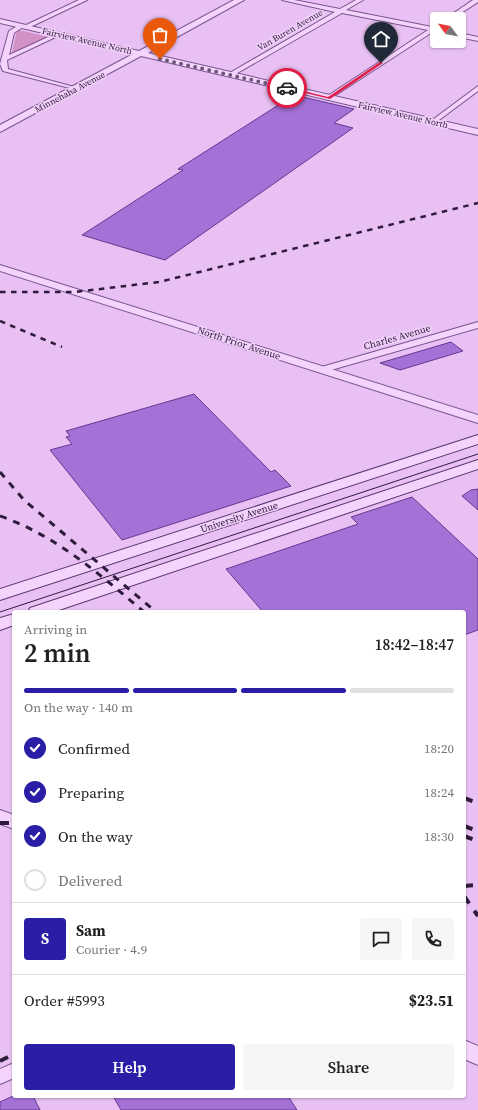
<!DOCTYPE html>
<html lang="en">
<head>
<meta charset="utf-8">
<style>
	body { margin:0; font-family:"Source Serif 4",serif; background:#f6f6f6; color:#202124; height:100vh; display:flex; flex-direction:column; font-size:15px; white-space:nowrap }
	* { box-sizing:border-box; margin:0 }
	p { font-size:13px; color:#757577 }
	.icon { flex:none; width:22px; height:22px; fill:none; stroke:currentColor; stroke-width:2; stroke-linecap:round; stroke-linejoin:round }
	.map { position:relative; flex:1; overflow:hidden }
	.panel { position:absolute; left:12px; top:610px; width:454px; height:488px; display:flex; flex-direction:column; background:#fff; border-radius:4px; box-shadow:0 1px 3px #0004 }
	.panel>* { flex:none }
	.needle { width:26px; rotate:302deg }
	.tools { position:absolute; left:430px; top:12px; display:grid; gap:8px }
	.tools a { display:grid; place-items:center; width:36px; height:36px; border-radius:4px; background:#fff; box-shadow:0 1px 3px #0004; font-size:20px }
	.pin { position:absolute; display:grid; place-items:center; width:34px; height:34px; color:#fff; margin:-41px -17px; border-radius:50% 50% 50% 0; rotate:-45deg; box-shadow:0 0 4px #0007 }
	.pin .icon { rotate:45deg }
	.courier { position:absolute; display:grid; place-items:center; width:40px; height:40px; margin:-20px; border:3px solid #e11d48; border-radius:50%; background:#fff; color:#222; box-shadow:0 1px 5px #0007 }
	.summary em { font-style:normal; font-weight:600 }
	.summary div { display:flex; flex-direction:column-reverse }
	.summary { display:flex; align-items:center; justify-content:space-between; height:68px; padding:0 12px }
	h1 { font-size:26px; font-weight:600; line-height:30px }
	.bar { display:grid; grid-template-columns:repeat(4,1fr); gap:6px 4px; align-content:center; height:48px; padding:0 12px }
	.bar i { height:5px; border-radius:3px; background:#e0e0e0 }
	.bar .current { background:#291ea5 }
	.bar p { grid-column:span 4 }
	.line { display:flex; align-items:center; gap:10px; padding:0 12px; border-top:1px solid #e0e0e0 }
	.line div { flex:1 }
	.round { display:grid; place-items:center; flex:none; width:42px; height:42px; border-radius:4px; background:#f6f6f6 }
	ol { padding:0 12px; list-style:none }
	li { display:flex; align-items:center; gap:12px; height:44px }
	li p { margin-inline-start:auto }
	li .icon { padding:4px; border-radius:50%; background:#291ea5; color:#fff; stroke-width:4 }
	li:last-child { color:#757577 }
	li i { width:22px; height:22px; border:2px solid #e0e0e0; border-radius:50% }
	.primary-button { display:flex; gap:8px; margin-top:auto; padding:8px 12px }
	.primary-button a { flex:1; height:46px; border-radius:4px; background:#291ea5; color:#fff; font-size:16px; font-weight:600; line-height:46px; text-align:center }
	.primary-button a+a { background:#f6f6f6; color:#202124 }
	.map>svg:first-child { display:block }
	.green { fill:#d392c5 }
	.building { fill:#a471d6; stroke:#633891 }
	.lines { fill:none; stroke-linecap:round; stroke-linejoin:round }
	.minor-casing { stroke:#79558f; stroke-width:2 }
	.tertiary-casing { stroke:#79558f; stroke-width:2 }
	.secondary-casing { stroke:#5a3870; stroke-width:2 }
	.minor { fill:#f4d4fd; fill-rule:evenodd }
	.tertiary { fill:#f4d4fd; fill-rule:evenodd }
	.secondary { fill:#f4d4fd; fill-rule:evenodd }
	.tram { stroke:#2e1b3c; stroke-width:1 }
	.rail-far2 { stroke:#2e1b3c; stroke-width:2.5; stroke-dasharray:5.5 5.5; stroke-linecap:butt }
	.rail-far1 { stroke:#2e1b3c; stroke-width:3; stroke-dasharray:7 7; stroke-linecap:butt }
	.rail { stroke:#2e1b3c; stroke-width:4; stroke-dasharray:9 9; stroke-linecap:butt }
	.route { fill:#e11d48 }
	.done { stroke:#6f557c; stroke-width:4; stroke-dasharray:0 7.2 }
	.labels { text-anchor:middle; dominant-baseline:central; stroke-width:3; stroke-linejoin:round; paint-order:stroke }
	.far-street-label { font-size:9px; fill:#2e1b3c; stroke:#f1d0fa }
	.street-label { font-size:10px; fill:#2e1b3c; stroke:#f1d0fa }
</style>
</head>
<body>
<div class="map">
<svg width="478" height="1110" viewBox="0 0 478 1110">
	<rect width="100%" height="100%" fill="#e9c0f3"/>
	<path class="green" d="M17,30H19L49,37L14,53L12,51Z"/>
	<path class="building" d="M299,96L354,109L334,123L353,128L165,260L82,235L183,170L178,169L280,104L285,105Z
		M451,342L463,351L400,370L380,363Z
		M194,394L271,472L275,470L291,486L122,540L50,450L72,444L66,437L70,436L66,431Z
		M478,489V510L462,496L471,490Z
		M412,497L478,559V630L464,635V612H263L226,569L358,524L351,517Z
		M13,1096H33L40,1110H0V1102Z
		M113,1096H288L297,1110H121Z"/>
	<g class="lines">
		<defs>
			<path id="minor" d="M79,0H87L28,28L23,27L14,33L9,55L57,33L62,34L7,60L8,69L78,88V90L3,71L0,64L9,31L19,25L24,26Z
				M282,0H294L340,9L356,0H363L346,10L432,27H437V32L434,31L328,100L326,99V97L428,30L342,13L232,76H228V74L335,12Z
				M473,0H478V2L452,19H445Z
				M459,33L478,37V41L459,37Z
				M478,86V91L435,123H431V121Z
				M478,322V328L324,372H318L316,370L318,368Z
				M14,1063V1078L0,1084V1069Z"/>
			<path id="tertiary" d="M234,0H244L148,53L478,129V135L141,56L0,132V125L133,54L0,23V19L139,51Z
				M0,265L478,415V423L0,271Z
				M0,810L14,815V829L0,824Z
				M464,1040L478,1046V1065L464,1059Z"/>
			<path id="secondary" d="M478,435V444L0,600V589Z
				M478,460V469L53,612H28L30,608Z
				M14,614V625L0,630V618Z"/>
		</defs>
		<use href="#minor" class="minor-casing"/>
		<use href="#tertiary" class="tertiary-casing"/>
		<use href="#secondary" class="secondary-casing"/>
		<use href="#minor" class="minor"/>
		<use href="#tertiary" class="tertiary"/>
		<use href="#secondary" class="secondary"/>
		<path class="tram" d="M0,612L478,454"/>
		<path class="rail-far2" d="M0,292H75L159,282L478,203
			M0,321L62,347"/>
		<path class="rail-far1" d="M0,472L24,500L156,612
			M0,516C57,536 99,574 144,612"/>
		<path class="rail" d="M464,798L478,803
			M0,823H14
			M464,826L478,831
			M464,836L478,841
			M464,886L478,885
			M464,896L478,916
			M0,1061L14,1054"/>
	</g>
	<path class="route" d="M380,62L383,63L330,99L285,88L287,87L328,97Z"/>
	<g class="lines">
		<path class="done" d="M160,59L287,88"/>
	</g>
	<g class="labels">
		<g class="far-street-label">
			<text transform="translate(290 30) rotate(-30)">Van Buren Avenue</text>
			<text transform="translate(87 41) rotate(13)">Fairview Avenue North</text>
			<text transform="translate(70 92) rotate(-28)">Minnehaha Avenue</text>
			<text transform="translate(403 115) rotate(13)">Fairview Avenue North</text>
		</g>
		<g class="street-label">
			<text transform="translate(397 337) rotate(-16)">Charles Avenue</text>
			<text transform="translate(239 343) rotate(18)">North Prior Avenue</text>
			<text transform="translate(239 517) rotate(-18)">University Avenue</text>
		</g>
	</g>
</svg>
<div class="tools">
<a><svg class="needle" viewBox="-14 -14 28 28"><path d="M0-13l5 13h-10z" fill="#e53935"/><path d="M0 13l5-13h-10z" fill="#757577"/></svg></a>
</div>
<div class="pin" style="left:160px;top:59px;background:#ea580c"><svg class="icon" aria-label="bag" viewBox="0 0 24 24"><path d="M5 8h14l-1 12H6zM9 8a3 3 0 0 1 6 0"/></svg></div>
<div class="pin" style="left:381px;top:63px;background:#1f2937"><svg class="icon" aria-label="home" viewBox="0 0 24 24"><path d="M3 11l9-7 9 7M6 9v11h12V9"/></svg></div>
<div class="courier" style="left:287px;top:88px"><svg class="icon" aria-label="car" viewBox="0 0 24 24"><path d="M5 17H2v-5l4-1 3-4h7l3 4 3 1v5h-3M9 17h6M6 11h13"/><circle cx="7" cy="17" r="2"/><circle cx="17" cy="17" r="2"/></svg></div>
<section class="panel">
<div class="summary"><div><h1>2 min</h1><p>Arriving in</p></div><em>18:42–18:47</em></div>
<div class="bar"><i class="current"></i><i class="current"></i><i class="current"></i><i></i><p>On the way · 140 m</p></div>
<ol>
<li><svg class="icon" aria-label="check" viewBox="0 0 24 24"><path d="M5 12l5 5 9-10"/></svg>Confirmed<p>18:20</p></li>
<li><svg class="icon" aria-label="check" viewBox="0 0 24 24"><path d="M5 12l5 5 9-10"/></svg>Preparing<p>18:24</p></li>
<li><svg class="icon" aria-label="check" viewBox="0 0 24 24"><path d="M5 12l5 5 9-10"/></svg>On the way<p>18:30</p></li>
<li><i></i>Delivered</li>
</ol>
<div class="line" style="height:72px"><b class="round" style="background:#291ea5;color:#fff">S</b><div><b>Sam</b><p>Courier · 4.9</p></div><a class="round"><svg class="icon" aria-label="chat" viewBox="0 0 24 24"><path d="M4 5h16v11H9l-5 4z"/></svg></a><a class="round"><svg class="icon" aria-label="phone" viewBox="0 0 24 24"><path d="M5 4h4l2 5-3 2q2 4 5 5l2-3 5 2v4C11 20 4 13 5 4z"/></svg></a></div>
<div class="line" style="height:52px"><div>Order #5993</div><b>$23.51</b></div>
<div class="primary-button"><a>Help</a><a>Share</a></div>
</section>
</div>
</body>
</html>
